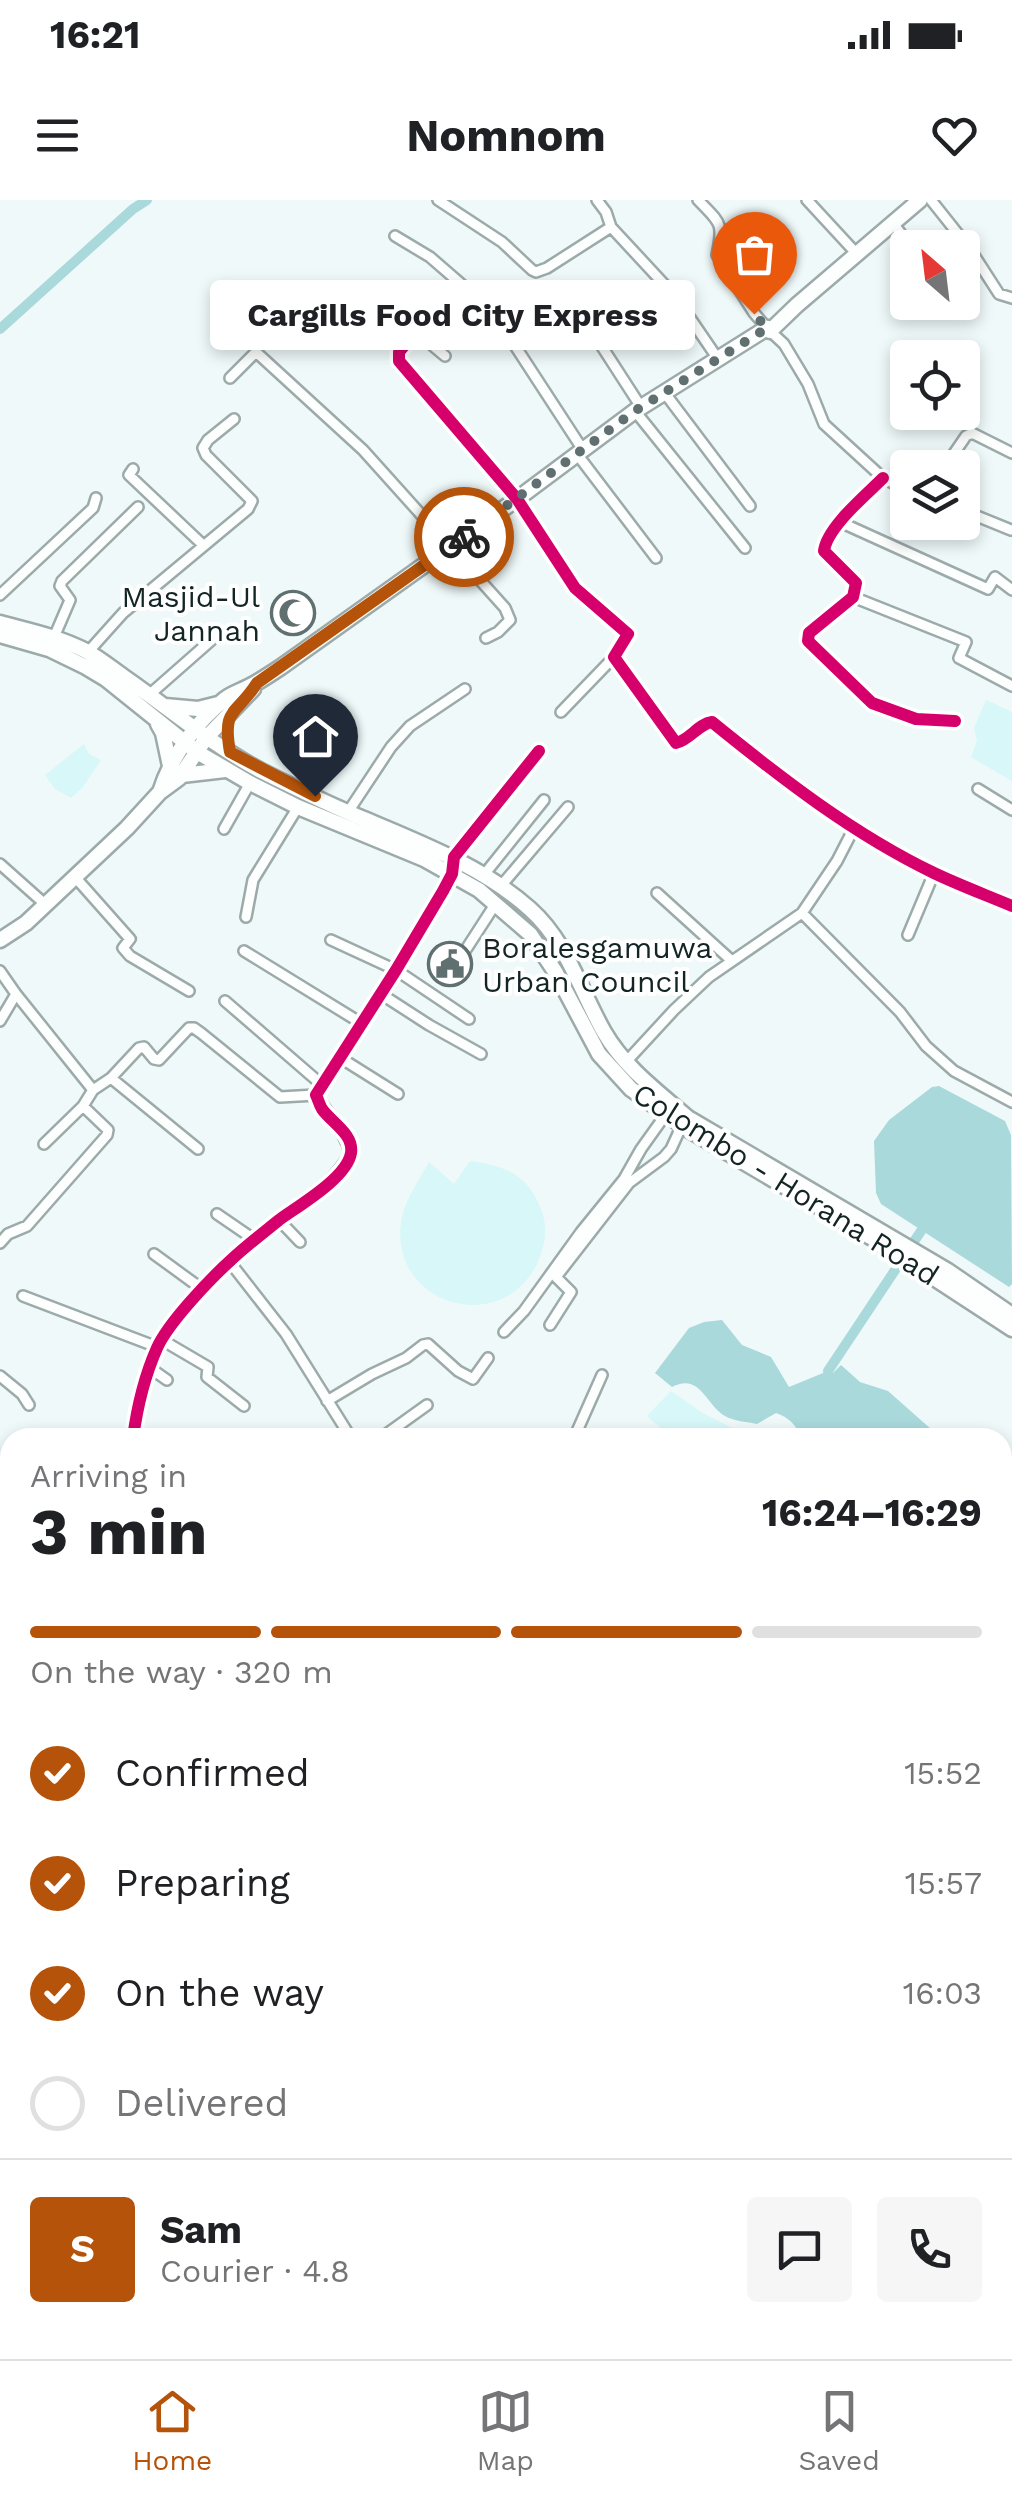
<!DOCTYPE html>
<html lang="en">
<head>
<meta charset="utf-8">
<style>
	body { margin:0; font-family:"Work Sans",sans-serif; background:#f6f6f6; color:#202124; height:100vh; display:flex; flex-direction:column; font-size:38px; white-space:nowrap }
	* { box-sizing:border-box; margin:0 }
	p { font-size:32px; color:#757577 }
	.icon { flex:none; width:55px; height:55px; fill:none; stroke:currentColor; stroke-width:2; stroke-linecap:round; stroke-linejoin:round }
	.map { position:relative; flex:1; overflow:hidden }
	.sheet { position:absolute; left:0px; top:1228px; width:1012px; height:932px; display:flex; flex-direction:column; background:#fff; border-radius:30px 30px 0 0; box-shadow:0 5px 15px #0003 }
	.sheet>* { flex:none }
	.needle { width:65px; rotate:332deg }
	.tools { position:absolute; left:890px; top:30px; display:grid; gap:20px }
	.tools a { display:grid; place-items:center; width:90px; height:90px; border-radius:10px; background:#fff; box-shadow:0 5px 15px #0003; font-size:50px }
	.pin { position:absolute; display:grid; place-items:center; width:85px; height:85px; color:#fff; margin:-102px -42px; border-radius:50% 50% 50% 0; rotate:-45deg; box-shadow:0 0 10px #0007 }
	.pin .icon { rotate:45deg }
	.courier { position:absolute; display:grid; place-items:center; width:100px; height:100px; margin:-50px; border:8px solid #b45309; border-radius:50%; background:#fff; color:#222; box-shadow:0 2px 12px #0007 }
	.bubble { position:absolute; height:70px; border-radius:10px; background:#fff; box-shadow:0 5px 15px #0003; font-size:32px; font-weight:700; line-height:70px; text-align:center }
	.overview em { font-style:normal; font-weight:700 }
	.overview div { display:flex; flex-direction:column-reverse }
	.overview { display:flex; align-items:center; justify-content:space-between; height:170px; padding:0 30px }
	h1 { font-size:65px; font-weight:700; line-height:75px }
	.bar { display:grid; grid-template-columns:repeat(4,1fr); gap:15px 10px; align-content:center; height:120px; padding:0 30px }
	.bar i { height:12px; border-radius:8px; background:#e0e0e0 }
	.bar .current { background:#b45309 }
	.bar p { grid-column:span 4 }
	.line { display:flex; align-items:center; gap:25px; padding:0 30px; border-top:2px solid #e0e0e0 }
	.line div { flex:1 }
	.round { display:grid; place-items:center; flex:none; width:105px; height:105px; border-radius:10px; background:#f6f6f6 }
	ol { padding:0 30px; list-style:none }
	li { display:flex; align-items:center; gap:30px; height:110px }
	li p { margin-inline-start:auto }
	li .icon { padding:10px; border-radius:50%; background:#b45309; color:#fff; stroke-width:4 }
	li:last-child { color:#757577 }
	li i { width:55px; height:55px; border:5px solid #e0e0e0; border-radius:50% }
	.status { display:flex; justify-content:space-between; align-items:center; height:70px; padding:0 50px; background:#fff; direction:ltr }
	.status svg { height:28px; fill:currentColor }
	header { display:flex; justify-content:space-between; align-items:center; height:130px; padding:0 30px; background:#fff; font-size:45px; font-weight:700 }
	.menu { display:flex; justify-content:space-around; align-items:center; height:140px; border-top:2px solid #e0e0e0; background:#fff; font-size:28px; color:#757577 }
	.menu a { display:grid; justify-items:center; gap:5px }
	.menu .current { color:#b45309 }
	.map>svg:first-child { display:block }
	.green { fill:#d7f7f8 }
	.water { fill:#aad9db }
	.lines { fill:none; stroke-linecap:round; stroke-linejoin:round }
	.canal { stroke:#aad9db; stroke-width:10 }
	.river { stroke:#aad9db; stroke-width:18 }
	.minor-casing { stroke:#9daaaa; stroke-width:14 }
	.tertiary-casing { stroke:#9daaaa; stroke-width:16 }
	.primary-casing { stroke:#9daaaa; stroke-width:19 }
	.minor { stroke:#fdfefe; stroke-width:9 }
	.tertiary { stroke:#fdfefe; stroke-width:11 }
	.primary { stroke:#fdfefe; stroke-width:14 }
	.cycleway-casing { stroke:#fff; stroke-width:19 }
	.cycleway { stroke:#d6006c; stroke-width:12 }
	.done { stroke:#606f6f; stroke-width:10; stroke-dasharray:0 18 }
	.route { stroke:#b45309; stroke-width:12 }
	.labels { text-anchor:middle; dominant-baseline:central; stroke-width:8; stroke-linejoin:round; paint-order:stroke }
	.poi-label { font-size:30px; fill:#132425; stroke:#fff; text-anchor:end }
	.street-label { font-size:30px; fill:#132425; stroke:#fff }
</style>
</head>
<body>
<div class="status"><b>16:21</b><svg viewBox="0 0 49 12"><path d="M0 12V9h3v3zM5 12V6h3v6zM10 12V3h3v9zM15 12V0h3v12zM26 1h20v11H26zM47 4h2v5h-2z"/></svg></div>
<header><svg class="icon" aria-label="menu" viewBox="0 0 24 24"><path d="M4 6h16M4 12h16M4 18h16"/></svg>Nomnom<svg class="icon" aria-label="heart" viewBox="0 0 24 24"><path d="M12 20l-8-8c-3-5 5-10 8-4 3-6 11-1 8 4z"/></svg></header>
<div class="map">
<svg width="1012" height="2159" viewBox="0 0 1012 2159">
	<rect width="100%" height="100%" fill="#eff9f9"/>
	<path class="green" d="M986,500L1012,512V581L971,557L977,541L974,528Z
		M84,544L89,554L101,560L83,587L71,598L55,589L45,575Z
		M470,961C505,966 527,974 541,1009C547,1024 546,1039 541,1054C510,1142 384,1107 402,1017C406,998 420,979 429,962L454,984Z
		M671,1191L701,1212L732,1228L729,1237H671L647,1216Z
		M1003,1597L1012,1606V2159H696L694,2156L699,2150H1002Z
		M0,1921L10,1923V2150H626L629,2159H0Z"/>
	<path class="water" d="M939,886L1005,921L1011,935L1012,1084L1009,1087L881,1004L876,993L874,941L889,920L932,887Z
		M722,1120L742,1145L771,1157L789,1187L828,1171L833,1173L841,1165L860,1182L888,1191L940,1237H800C797,1225 788,1217 776,1213L757,1224C748,1222 733,1221 725,1216C706,1205 700,1172 672,1187L655,1173L689,1128L704,1122Z
		M626,2150H699L694,2156L696,2159H629Z"/>
	<g class="lines">
		<path class="canal" d="M0,129L133,9L147,0
			M828,1171L921,1031"/>
		<path class="river" d="M0,2058L10,2066
			M120,2150L132,2159"/>
		<defs>
			<path id="minor" d="M438,0L502,42L532,70L536,72L547,68L611,27
				M597,0L606,12L611,27L675,96L718,159
				M698,0C720,23 724,22 717,55L754,113L767,128
				M807,0L856,53
				M931,0L970,49L999,94L1012,98
				M892,22L912,48
				M395,36L430,57L483,103L510,138L583,250
				M383,104L445,156
				M932,105L935,102
				M579,111L641,207
				M770,131L784,144L808,184L824,224L883,278L908,291
				M415,133L399,152V161L517,299L575,388L628,434L614,457L676,543C690,540 698,524 712,522C781,578 853,634 934,673C959,685 986,695 1012,706
				M230,178L256,152L363,250L505,408L510,420L498,432L486,438
				M664,192L750,306
				M635,211L745,348
				M577,254L656,358
				M944,268L966,236L972,233L1012,253
				M133,269L129,275L203,345
				M883,278C866,295 827,327 824,351L856,383L853,397L809,433L808,441L872,503L916,519L955,521
				M962,310L1011,330
				M840,322L988,389L995,377L1012,390
				M0,395L93,308L96,298
				M853,397L966,442L959,458L1012,486
				M52,442L70,400L60,386L62,381L138,307
				M88,452L123,413L248,309L252,301L206,255L203,248L208,240L234,219
				M149,495L216,436
				M561,512L614,457
				M978,589L1012,610
				M348,612L391,547L410,526L465,489
				M224,629L250,583
				M454,657L539,551
				M0,664L46,705
				M483,676L544,600
				M75,677L130,739L123,748L130,756L189,791
				M500,687L568,607
				M657,693L732,761
				M802,713L900,812L926,846L954,871L1012,902
				M246,717L253,680L298,607
				M908,735L934,673
				M331,740L396,770L469,819
				M244,751L361,823
				M454,768L496,703
				M0,771L16,794L93,890
				M381,794L429,825L481,854
				M225,801L321,884
				M0,821L16,794
				M339,857L398,894
				M626,862L674,810L709,777L802,713L837,661L854,628
				M111,878L198,949
				M44,944L83,906L93,890L111,878L139,848L144,847L154,859L159,860L189,828H194L201,833L280,897L316,895
				M217,1014L255,1040
				M279,1020L300,1042
				M0,1043L8,1034L27,1026L107,935L108,930L83,906
				M154,1054L202,1089
				M229,1061L286,1134L351,1238
				M23,1096L157,1147
				M550,1125L571,1092L556,1077L629,983L664,957L671,949L682,925
				M504,1132L524,1111L581,1032L624,979L641,949L666,914
				M162,1140L208,1167L207,1177L244,1206
				M150,1168L167,1180
				M0,1176L22,1194L29,1205
				M327,1201L372,1174L406,1158L423,1145L428,1144L458,1171L473,1179L488,1158
				M90,1235L93,1238
				M381,1238L427,1205
				M574,1238L602,1175
				M0,1267L10,1280
				M0,1526L10,1528
				M0,1543L10,1563
				M0,1653L10,1639
				M0,1728L10,1734"/>
			<path id="tertiary" d="M133,1238C137,1210 146,1166 160,1142C190,1094 234,1055 278,1021C308,998 331,988 351,954C347,929 326,917 316,895L396,770L443,691L453,668
				M0,1420L10,1410"/>
			<path id="primary" d="M0,423C29,431 59,437 86,451C99,458 111,468 124,477C170,509 212,545 261,571C295,588 329,605 364,619C422,644 482,666 530,709C567,742 580,790 604,832C624,867 658,892 688,918L948,1071L1012,1115
				M0,435L49,449L86,467L106,479L197,552L250,583L298,607L424,659L479,690L530,734L556,773L599,854L631,889L686,928L879,1042L1012,1129
				M165,506L198,509L218,504
				M158,524L163,533L170,566
				M182,575L225,570
				M160,592C171,557 196,522 225,499C233,493 244,490 254,484C263,479 272,473 281,467L517,299L635,211L767,128L770,131L797,105L920,0
				M0,740L26,723L127,628L160,592L179,578L206,538L253,489"/>
		</defs>
		<use href="#minor" class="minor-casing"/>
		<use href="#tertiary" class="tertiary-casing"/>
		<use href="#primary" class="primary-casing"/>
		<use href="#minor" class="minor"/>
		<use href="#tertiary" class="tertiary"/>
		<use href="#primary" class="primary"/>
		<defs>
			<path id="cycleway" d="M415,133L399,152V161L517,299L575,388L628,434L614,457L676,543C690,540 698,524 712,522C781,578 853,634 934,673C959,685 986,695 1012,706
				M883,278C866,295 827,327 824,351L856,383L853,397L809,433L808,441L872,503L916,519L955,521
				M133,1238C137,1208 145,1175 157,1148C168,1123 210,1079 231,1060C246,1046 263,1033 279,1020C298,1006 347,978 351,953C354,934 331,922 322,909C319,904 318,899 316,895L396,770L443,691L452,674L454,657L539,551"/>
		</defs>
		<use href="#cycleway" class="cycleway-casing"/>
		<use href="#cycleway" class="cycleway"/>
	</g>
	<g class="lines">
		<path class="done" d="M464,337L635,211L767,128L754,114"/>
		<path class="route" d="M315,596L230,552C222,507 236,516 257,483L464,337"/>
	</g>
	<defs>
		<symbol id="mosque-ring" viewBox="-11 -11 22 22"><circle r="9.5" fill="#fff" stroke="#606f6f" stroke-width="1.5"/><path d="M3.5-4.9A6 6 0 1 0 3.5 4.9A5 5 0 1 1 3.5-4.9Z" fill="#606f6f"/></symbol>
		<symbol id="civic-ring" viewBox="-11 -11 22 22"><circle r="9.5" fill="#fff" stroke="#606f6f" stroke-width="1.5"/><path d="M-.6-6.5H3V-4.5H.6V-3L4-1V1h2V6H-6V1h2V-1L-.6-3ZM-1.2 2.5V6h2.4V2.5Z" fill="#606f6f"/></symbol>
	</defs>
	<g fill-rule="evenodd">
		<use href="#mosque-ring" x="268" y="388" width="50" height="50"/>
		<use href="#civic-ring" x="425" y="739" width="50" height="50"/>
	</g>
	<g class="labels">
		<g class="poi-label">
			<text x="260" y="396">Masjid-Ul<tspan x="260" dy="34">Jannah</tspan></text>
			<text x="482" y="747" text-anchor="start">Boralesgamuwa<tspan x="482" dy="34">Urban Council</tspan></text>
		</g>
		<g class="street-label">
			<text transform="translate(786 984) rotate(32)">Colombo - Horana Road</text>
		</g>
	</g>
</svg>
<div class="tools">
<a><svg class="needle" viewBox="-14 -14 28 28"><path d="M0-13l5 13h-10z" fill="#e53935"/><path d="M0 13l5-13h-10z" fill="#757577"/></svg></a>
<a><svg class="icon" aria-label="locate" viewBox="0 0 24 24"><circle cx="12" cy="12" r="6"/><path d="M12 2v4M12 18v4M2 12h4M18 12h4"/></svg></a>
<a><svg class="icon" aria-label="layers" viewBox="0 0 24 24"><path d="M12 4l9 5-9 5-9-5zM3 14l9 5 9-5"/></svg></a>
</div>
<div class="pin" style="left:754px;top:114px;background:#ea580c"><svg class="icon" aria-label="bag" viewBox="0 0 24 24"><path d="M5 8h14l-1 12H6zM9 8a3 3 0 0 1 6 0"/></svg></div>
<div class="pin" style="left:315px;top:596px;background:#1f2937"><svg class="icon" aria-label="home" viewBox="0 0 24 24"><path d="M3 11l9-7 9 7M6 9v11h12V9"/></svg></div>
<div class="courier" style="left:464px;top:337px"><svg class="icon" aria-label="bike" viewBox="0 0 24 24"><circle cx="6" cy="16" r="4"/><circle cx="18" cy="16" r="4"/><path d="M6 16l4-8h5l3 8M10 8l3 8H6M13 5h3"/></svg></div>
<div class="bubble" style="left:210px;top:80px;width:485px">Cargills Food City Express</div>
<section class="sheet">
<div class="overview"><div><h1>3 min</h1><p>Arriving in</p></div><em>16:24–16:29</em></div>
<div class="bar"><i class="current"></i><i class="current"></i><i class="current"></i><i></i><p>On the way · 320 m</p></div>
<ol>
<li><svg class="icon" aria-label="check" viewBox="0 0 24 24"><path d="M5 12l5 5 9-10"/></svg>Confirmed<p>15:52</p></li>
<li><svg class="icon" aria-label="check" viewBox="0 0 24 24"><path d="M5 12l5 5 9-10"/></svg>Preparing<p>15:57</p></li>
<li><svg class="icon" aria-label="check" viewBox="0 0 24 24"><path d="M5 12l5 5 9-10"/></svg>On the way<p>16:03</p></li>
<li><i></i>Delivered</li>
</ol>
<div class="line" style="height:180px"><b class="round" style="background:#b45309;color:#fff">S</b><div><b>Sam</b><p>Courier · 4.8</p></div><a class="round"><svg class="icon" aria-label="chat" viewBox="0 0 24 24"><path d="M4 5h16v11H9l-5 4z"/></svg></a><a class="round"><svg class="icon" aria-label="phone" viewBox="0 0 24 24"><path d="M5 4h4l2 5-3 2q2 4 5 5l2-3 5 2v4C11 20 4 13 5 4z"/></svg></a></div>
</section>
</div>
<nav class="menu">
<a class="current"><svg class="icon" aria-label="home" viewBox="0 0 24 24"><path d="M3 11l9-7 9 7M6 9v11h12V9"/></svg>Home</a>
<a><svg class="icon" aria-label="map" viewBox="0 0 24 24"><path d="M3 6l6-2 6 2 6-2v14l-6 2-6-2-6 2zM9 4v14M15 6v14"/></svg>Map</a>
<a><svg class="icon" aria-label="saved" viewBox="0 0 24 24"><path d="M7 4h10v16l-5-4-5 4z"/></svg>Saved</a>
</nav>
</body>
</html>
